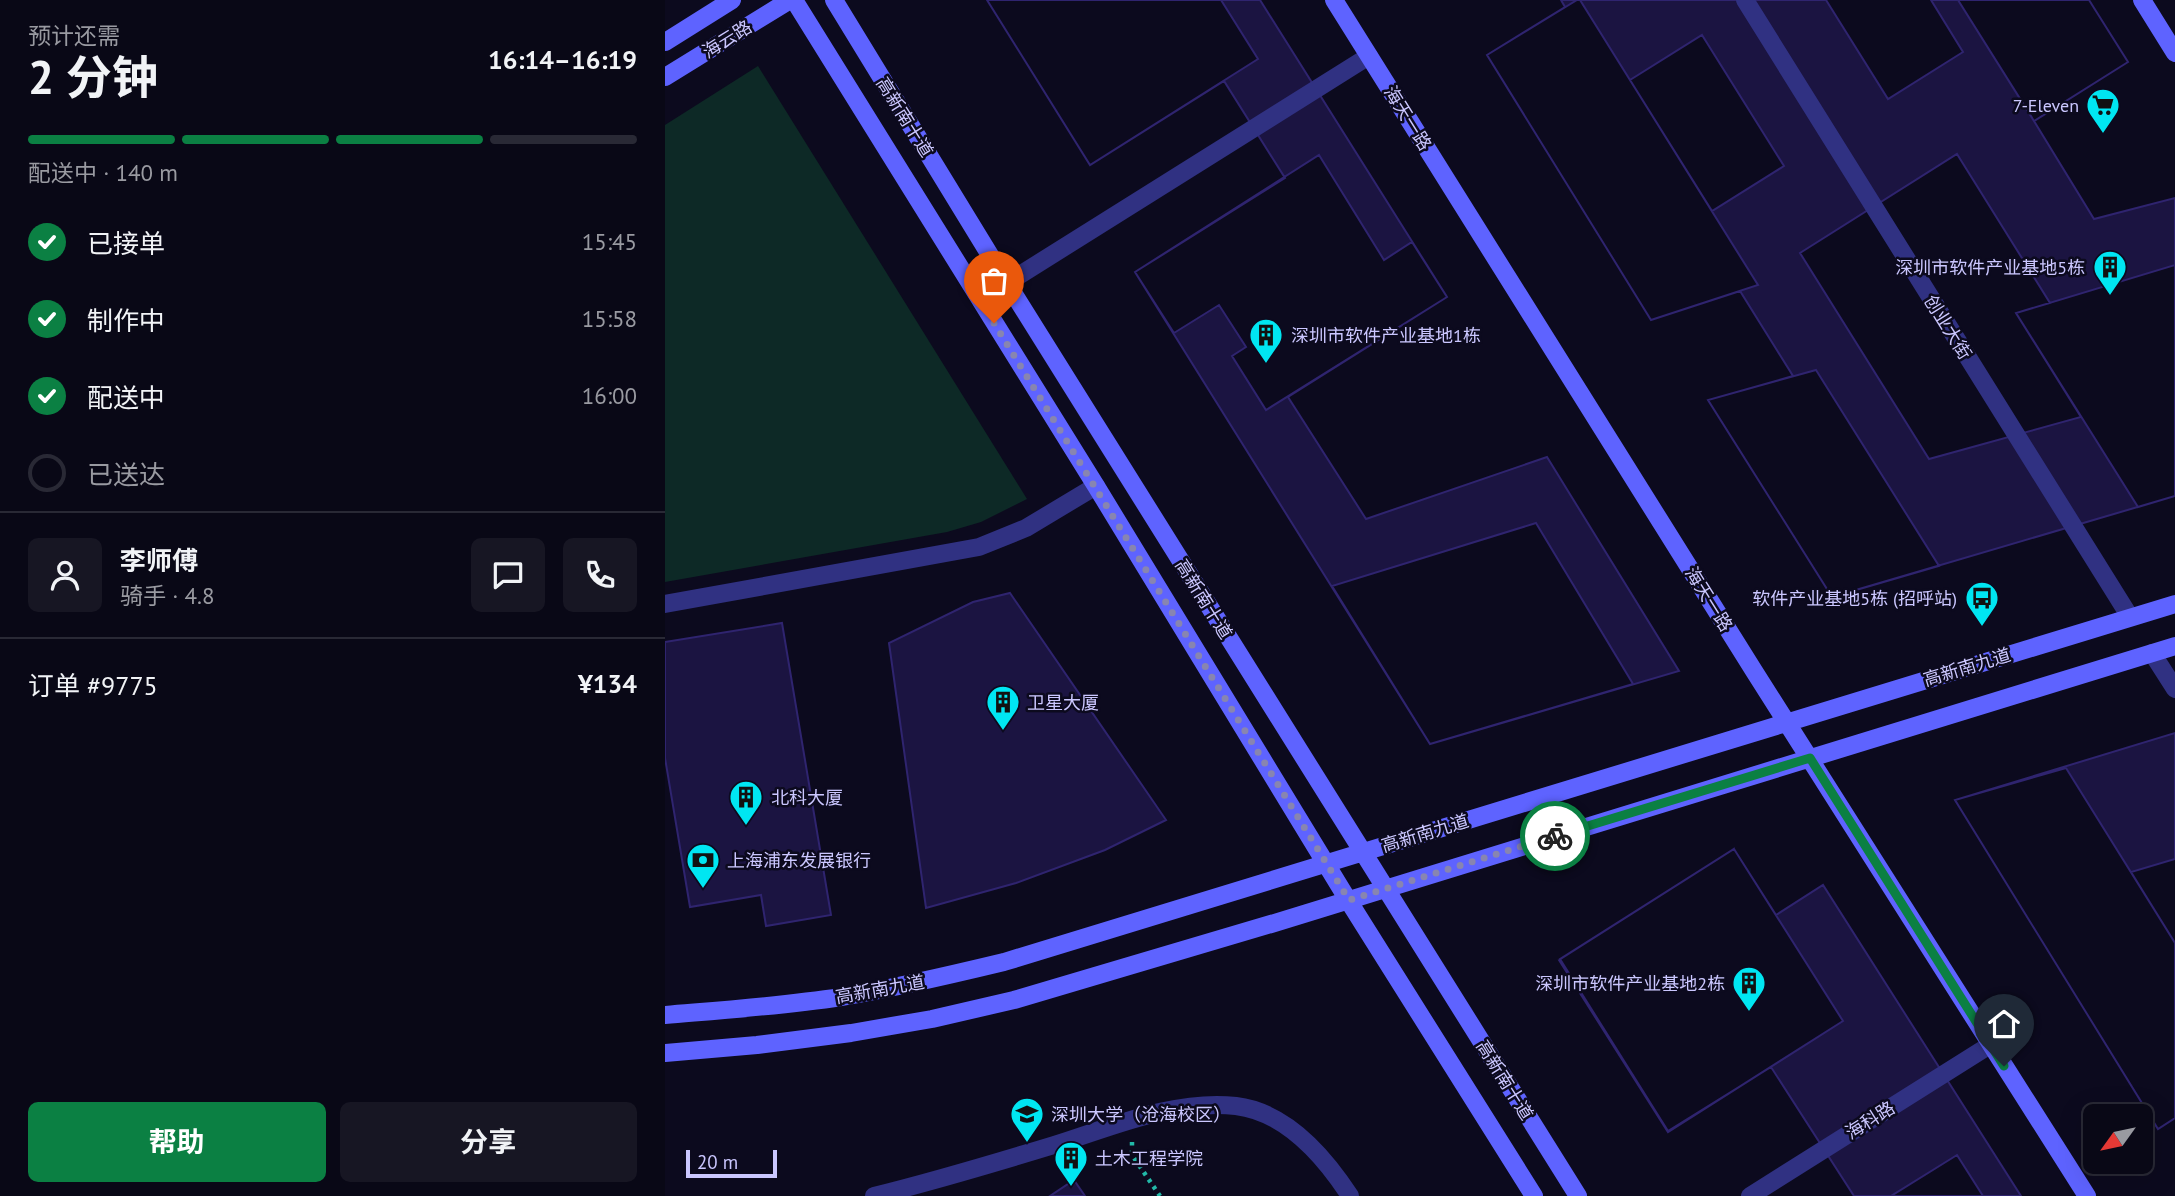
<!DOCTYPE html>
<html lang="zh">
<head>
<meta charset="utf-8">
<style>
	body { margin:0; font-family:"PT Sans","Noto Sans SC",sans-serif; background:#171623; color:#f1f3f6; height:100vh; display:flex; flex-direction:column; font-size:26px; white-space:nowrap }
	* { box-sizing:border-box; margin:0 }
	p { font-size:23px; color:#999aa1 }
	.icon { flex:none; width:38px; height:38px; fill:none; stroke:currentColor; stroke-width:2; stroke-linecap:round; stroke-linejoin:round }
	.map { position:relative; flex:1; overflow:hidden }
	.side { display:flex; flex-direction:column; background:#090816; width:665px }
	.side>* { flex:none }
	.needle { width:46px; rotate:237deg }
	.tools { position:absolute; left:1418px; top:1104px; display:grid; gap:14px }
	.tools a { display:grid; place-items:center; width:70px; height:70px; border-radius:10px; background:#090816; box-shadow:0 7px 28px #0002,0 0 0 2px #292935; font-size:35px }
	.scale { position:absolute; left:21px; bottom:18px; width:91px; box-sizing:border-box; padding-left:7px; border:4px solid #cbc7ff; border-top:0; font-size:19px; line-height:24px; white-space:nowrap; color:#cbc7ff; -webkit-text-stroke:5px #0c0a1e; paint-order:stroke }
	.pin { position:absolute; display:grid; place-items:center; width:60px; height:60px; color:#fff; margin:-72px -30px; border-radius:50% 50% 50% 0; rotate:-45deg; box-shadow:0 0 7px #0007 }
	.pin .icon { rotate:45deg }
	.courier { position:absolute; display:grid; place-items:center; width:70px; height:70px; margin:-35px; border:5px solid #0b8043; border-radius:50%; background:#fff; color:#222; box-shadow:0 2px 9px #0007 }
	.summary em { font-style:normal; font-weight:700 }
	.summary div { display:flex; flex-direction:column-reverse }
	.summary { display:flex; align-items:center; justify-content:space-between; height:119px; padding:0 28px }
	h1 { font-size:46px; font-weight:700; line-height:52px }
	.bar { display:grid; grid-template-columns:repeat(4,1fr); gap:10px 7px; align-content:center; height:84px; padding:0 28px }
	.bar i { height:9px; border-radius:5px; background:#292935 }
	.bar .active { background:#0b8043 }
	.bar p { grid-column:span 4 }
	.line { display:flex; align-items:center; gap:18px; padding:0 28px; border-top:2px solid #292935 }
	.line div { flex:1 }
	.round { display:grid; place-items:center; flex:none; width:74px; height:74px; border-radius:10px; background:#171623 }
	ol { padding:0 28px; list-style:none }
	li { display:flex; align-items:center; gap:21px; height:77px }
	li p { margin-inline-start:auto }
	li .icon { padding:7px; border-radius:50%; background:#0b8043; color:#fff; stroke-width:4 }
	li:last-child { color:#999aa1 }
	li i { width:38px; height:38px; border:4px solid #292935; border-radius:50% }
	.button { display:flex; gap:14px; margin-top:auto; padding:14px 28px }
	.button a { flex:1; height:80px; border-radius:10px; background:#0b8043; color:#fff; font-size:28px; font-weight:700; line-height:80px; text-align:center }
	.button a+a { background:#171623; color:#f1f3f6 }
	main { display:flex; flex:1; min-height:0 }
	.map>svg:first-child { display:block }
	.green { fill:#0d2926 }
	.building { fill:#1b1441; stroke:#2f246f; stroke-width:2; fill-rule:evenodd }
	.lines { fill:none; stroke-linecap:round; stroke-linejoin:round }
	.path { stroke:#22b9a8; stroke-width:4.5; stroke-dasharray:3.5 5; stroke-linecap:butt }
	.street { stroke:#303182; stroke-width:18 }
	.secondary { stroke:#5e63ff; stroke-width:18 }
	.done { stroke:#8885b0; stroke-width:7; stroke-dasharray:0 12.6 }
	.route { stroke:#0b8043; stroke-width:9 }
	.labels { text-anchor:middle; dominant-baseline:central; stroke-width:5; stroke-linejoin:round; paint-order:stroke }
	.street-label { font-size:18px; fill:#cbc7ff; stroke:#0c0a1e }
	.poi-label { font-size:18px; fill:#cbc7ff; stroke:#0c0a1e; text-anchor:start }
</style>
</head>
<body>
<main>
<section class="side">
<div class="summary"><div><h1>2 分钟</h1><p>预计还需</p></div><em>16:14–16:19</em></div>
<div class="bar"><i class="active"></i><i class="active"></i><i class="active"></i><i></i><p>配送中 · 140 m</p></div>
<ol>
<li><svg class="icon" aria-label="check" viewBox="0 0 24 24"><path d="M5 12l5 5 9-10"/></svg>已接单<p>15:45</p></li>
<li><svg class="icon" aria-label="check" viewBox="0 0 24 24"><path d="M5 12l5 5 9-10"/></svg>制作中<p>15:58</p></li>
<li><svg class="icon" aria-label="check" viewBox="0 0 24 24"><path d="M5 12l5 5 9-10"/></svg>配送中<p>16:00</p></li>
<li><i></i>已送达</li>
</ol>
<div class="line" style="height:126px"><a class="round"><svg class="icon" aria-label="person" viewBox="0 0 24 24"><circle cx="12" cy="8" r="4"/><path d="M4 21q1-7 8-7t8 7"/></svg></a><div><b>李师傅</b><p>骑手 · 4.8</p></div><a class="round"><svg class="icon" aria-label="chat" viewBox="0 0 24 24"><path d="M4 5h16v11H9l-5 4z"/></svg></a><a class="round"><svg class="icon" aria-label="phone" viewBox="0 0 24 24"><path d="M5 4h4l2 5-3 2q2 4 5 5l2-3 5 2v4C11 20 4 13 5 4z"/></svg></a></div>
<div class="line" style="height:91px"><div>订单 #9775</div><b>¥134</b></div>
<div class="button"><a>帮助</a><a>分享</a></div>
</section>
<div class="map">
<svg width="1510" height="1196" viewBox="0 0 1510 1196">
	<rect width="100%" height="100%" fill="#0c0a1e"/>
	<path class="green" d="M93,66L362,499L316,522L282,532L0,582V125Z"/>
	<path class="building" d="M322,0H595L782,297L623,397L701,519L882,457L1014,671L765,744L470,272L620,178L559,81L425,165Z
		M322,0H556L593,59L425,165Z
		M896,0H1161L1223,99L1298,52L1266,0H1424L1463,62L1369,121L1429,219L1510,198V496L1167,597L1043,400L1128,376L1075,291L986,320L822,55L900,7ZM1037,35L1119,166L1047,211L965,80ZM1292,154L1385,303L1351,313L1416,417L1264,459L1135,253Z
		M912,0H915L1093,285L986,320L822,55Z
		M1293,0H1424L1463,62L1369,121Z
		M654,155L719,260L747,242L782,297L601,410L567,356L581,347L554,305L509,333L470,272Z
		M1510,265V496L1473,507L1351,313Z
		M1151,370L1274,566L1167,597L1043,400Z
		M871,523L968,684L765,744L667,586Z
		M345,593L501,820L440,850L351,883L261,908L224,643L308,602Z
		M117,623L166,915L101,926L96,895L25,907L0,758V642Z
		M1510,733V859L1466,872L1510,943V1118L1493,1129L1290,800Z
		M1401,768L1510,943V1118L1493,1129L1290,800Z
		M1069,849L1111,915L1158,885L1356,1196H1189L1106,1067L1003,1131L895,959Z
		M1069,849L1178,1021L1003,1132L894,960Z
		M1292,1155L1318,1196H1226Z
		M409,1180L420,1196H385Z"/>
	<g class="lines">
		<path class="path" d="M467,1142V1155L495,1196"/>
		<path class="street" d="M1080,0L1465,617
			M342,283L704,56
			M0,604L314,547L361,528L431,486
			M1487,653L1510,689
			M209,1196C270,1181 330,1163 389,1145C447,1127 510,1099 571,1106C621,1112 659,1156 685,1196
			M1085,1196L1325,1045"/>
		<path class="secondary" d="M129,0L431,486L683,900L869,1196
			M169,0L342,283L913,1196
			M669,0L1089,671L1422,1196
			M1477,0L1510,53
			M0,42L67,0
			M0,77L125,0
			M0,1015C59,1010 118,1006 176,997C231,988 285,975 339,962L1510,604
			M0,1053L92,1045L186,1033L267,1019L349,1000L606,924L1510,646"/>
	</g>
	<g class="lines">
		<path class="done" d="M329,323L684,900L890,836"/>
		<path class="route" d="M890,836L1145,758L1339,1066"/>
	</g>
	<defs>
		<symbol id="supermarket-pin" viewBox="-11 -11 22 30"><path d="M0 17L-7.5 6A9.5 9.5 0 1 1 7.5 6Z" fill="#00e6f2" stroke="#0c0a1e"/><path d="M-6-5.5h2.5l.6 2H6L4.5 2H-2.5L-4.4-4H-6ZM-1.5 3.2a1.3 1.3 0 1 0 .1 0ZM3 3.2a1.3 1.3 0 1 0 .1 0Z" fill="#111"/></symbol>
		<symbol id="building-pin" viewBox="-11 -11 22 30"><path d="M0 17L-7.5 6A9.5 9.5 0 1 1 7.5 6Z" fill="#00e6f2" stroke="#0c0a1e"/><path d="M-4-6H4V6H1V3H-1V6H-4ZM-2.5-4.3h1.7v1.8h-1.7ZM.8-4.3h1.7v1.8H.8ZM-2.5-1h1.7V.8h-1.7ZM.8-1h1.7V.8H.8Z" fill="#111"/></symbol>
		<symbol id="bus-pin" viewBox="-11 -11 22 30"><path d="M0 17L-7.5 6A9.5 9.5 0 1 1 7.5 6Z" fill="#00e6f2" stroke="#0c0a1e"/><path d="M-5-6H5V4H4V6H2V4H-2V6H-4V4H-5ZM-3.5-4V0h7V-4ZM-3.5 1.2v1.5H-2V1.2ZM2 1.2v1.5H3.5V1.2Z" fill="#111"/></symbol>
		<symbol id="bank-pin" viewBox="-11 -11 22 30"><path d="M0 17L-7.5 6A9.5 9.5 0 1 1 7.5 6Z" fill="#00e6f2" stroke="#0c0a1e"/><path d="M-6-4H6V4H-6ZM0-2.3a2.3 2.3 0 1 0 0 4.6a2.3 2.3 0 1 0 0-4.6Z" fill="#111"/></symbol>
		<symbol id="university-pin" viewBox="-11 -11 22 30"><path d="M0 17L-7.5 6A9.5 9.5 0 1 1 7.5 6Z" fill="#00e6f2" stroke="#0c0a1e"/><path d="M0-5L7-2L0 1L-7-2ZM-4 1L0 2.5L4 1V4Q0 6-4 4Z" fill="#111"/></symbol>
	</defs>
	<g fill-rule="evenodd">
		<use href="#supermarket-pin" x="1419" y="86" width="38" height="52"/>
		<use href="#building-pin" x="1426" y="248" width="38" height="52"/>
		<use href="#building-pin" x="582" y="316" width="38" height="52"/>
		<use href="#bus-pin" x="1298" y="579" width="38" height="52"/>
		<use href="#building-pin" x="319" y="683" width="38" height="52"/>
		<use href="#building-pin" x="62" y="778" width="38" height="52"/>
		<use href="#bank-pin" x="19" y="841" width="38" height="52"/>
		<use href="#building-pin" x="1065" y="964" width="38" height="52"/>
		<use href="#university-pin" x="343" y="1095" width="38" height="52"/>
		<use href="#building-pin" x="387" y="1139" width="38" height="52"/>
	</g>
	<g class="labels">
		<g class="street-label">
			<text transform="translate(62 39) rotate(-32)">海云路</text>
			<text transform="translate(240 117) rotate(58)">高新南十道</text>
			<text transform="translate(743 118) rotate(58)">海天一路</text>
			<text transform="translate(1283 327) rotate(58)">创业大街</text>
			<text transform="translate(539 599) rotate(58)">高新南十道</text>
			<text transform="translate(1044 599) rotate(58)">海天一路</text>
			<text transform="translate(1302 667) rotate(-17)">高新南九道</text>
			<text transform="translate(760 833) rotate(-17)">高新南九道</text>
			<text transform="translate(215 989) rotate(-10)">高新南九道</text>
			<text transform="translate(840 1080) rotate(58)">高新南十道</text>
			<text transform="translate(1205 1120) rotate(-32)">海科路</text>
		</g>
		<g class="poi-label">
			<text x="1414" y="105" text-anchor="end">7-Eleven</text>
			<text x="1420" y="267" text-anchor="end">深圳市软件产业基地5栋</text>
			<text x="626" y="335">深圳市软件产业基地1栋</text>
			<text x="1292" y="598" text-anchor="end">软件产业基地5栋 (招呼站)</text>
			<text x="362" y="702">卫星大厦</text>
			<text x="106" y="797">北科大厦</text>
			<text x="62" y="860">上海浦东发展银行</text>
			<text x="1060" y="983" text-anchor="end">深圳市软件产业基地2栋</text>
			<text x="386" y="1114">深圳大学（沧海校区）</text>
			<text x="430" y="1158">土木工程学院</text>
		</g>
	</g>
</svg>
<div class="tools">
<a><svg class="needle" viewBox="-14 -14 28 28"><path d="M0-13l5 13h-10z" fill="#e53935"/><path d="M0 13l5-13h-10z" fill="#999aa1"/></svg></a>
</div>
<div class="scale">20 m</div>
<div class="pin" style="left:329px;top:323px;background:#ea580c"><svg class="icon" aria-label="bag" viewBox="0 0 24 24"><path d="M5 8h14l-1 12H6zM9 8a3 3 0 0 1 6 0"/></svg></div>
<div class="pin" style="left:1339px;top:1066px;background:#1f2937"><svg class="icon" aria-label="home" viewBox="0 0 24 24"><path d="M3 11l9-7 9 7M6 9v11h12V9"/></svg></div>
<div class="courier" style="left:890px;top:836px"><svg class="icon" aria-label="bike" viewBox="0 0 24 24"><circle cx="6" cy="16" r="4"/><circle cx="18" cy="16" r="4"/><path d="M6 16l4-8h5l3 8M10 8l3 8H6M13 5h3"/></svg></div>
</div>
</main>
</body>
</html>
